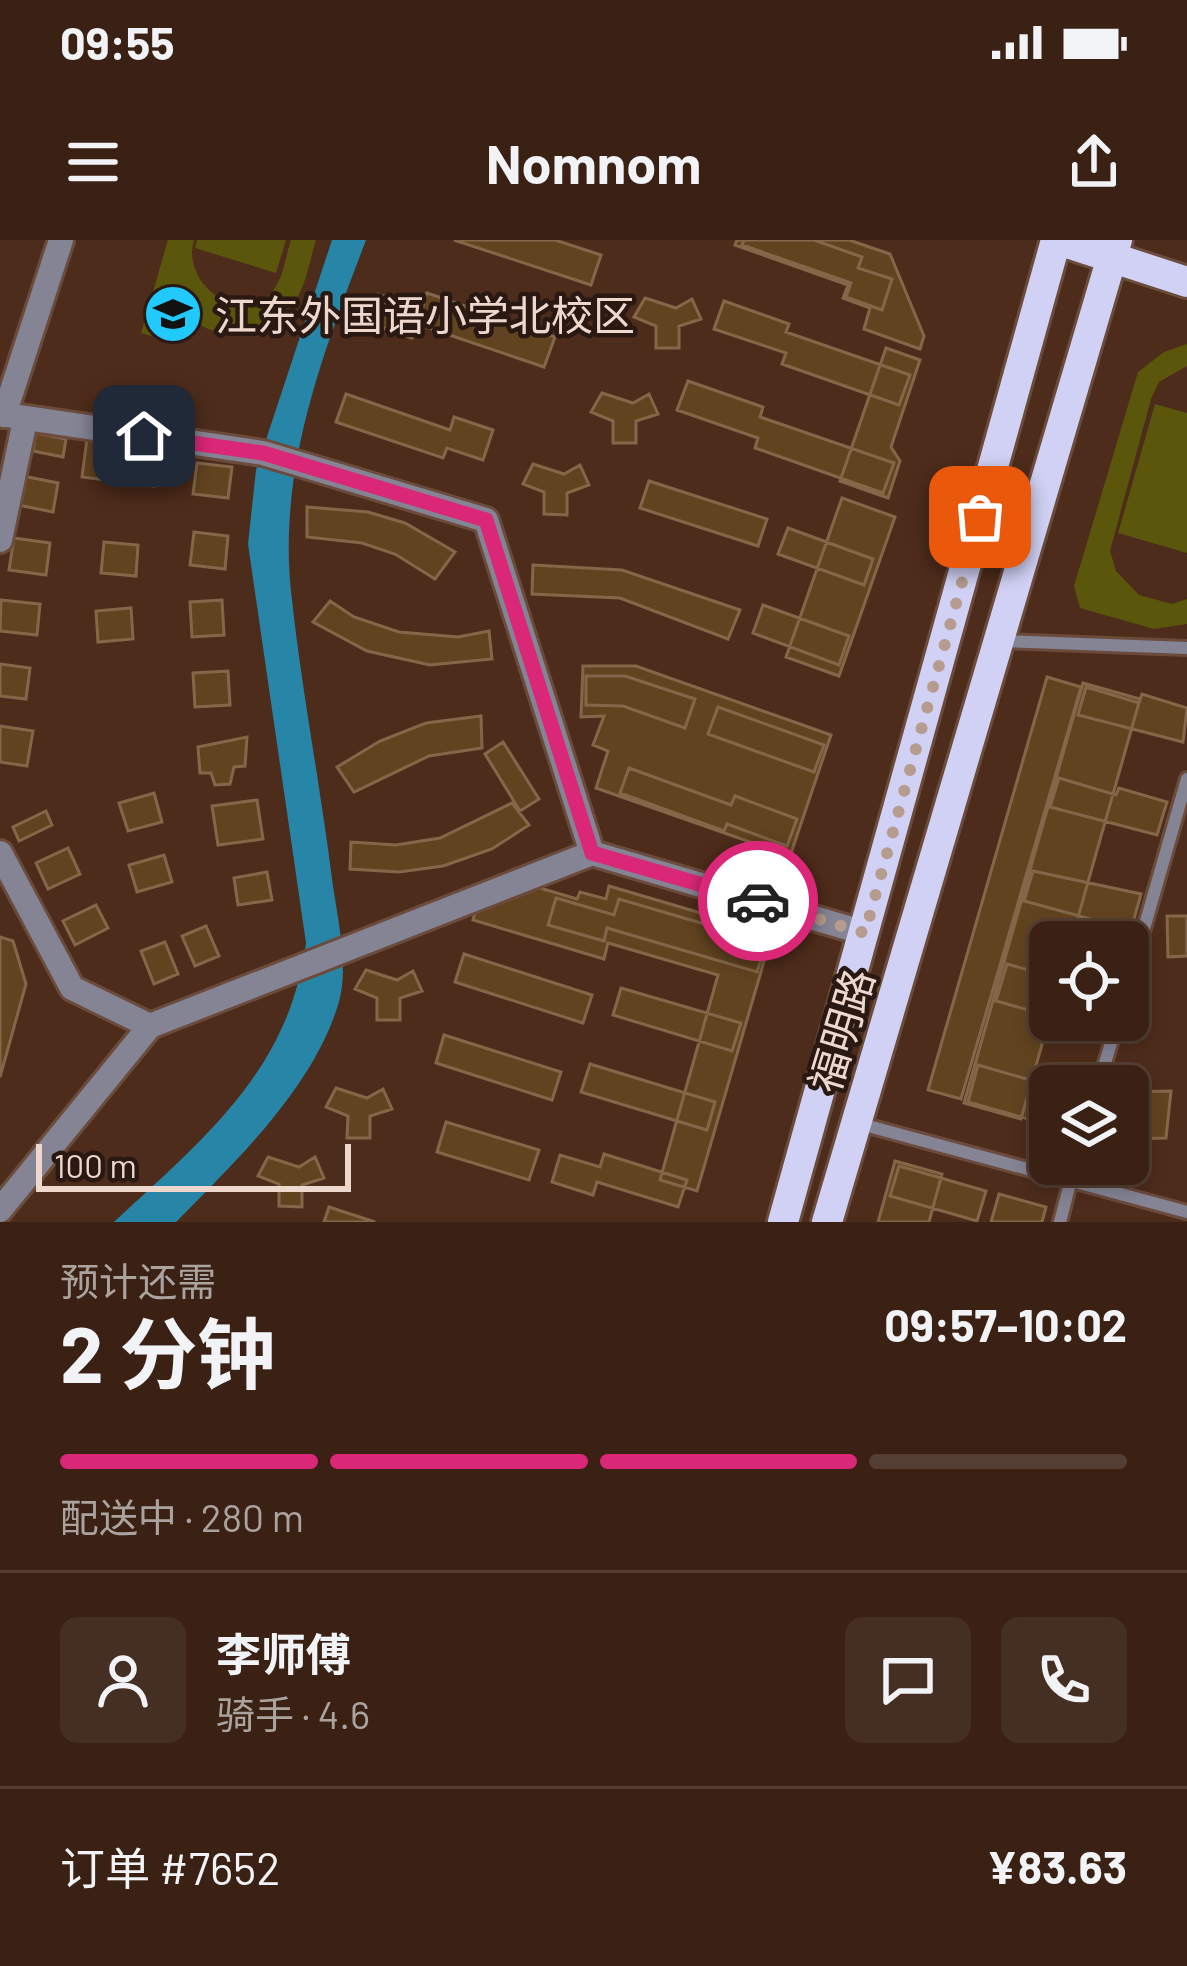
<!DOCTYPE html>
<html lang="zh">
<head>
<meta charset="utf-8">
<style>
	body { margin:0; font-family:Barlow,"Noto Sans SC",sans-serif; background:#452e22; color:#f1f3f6; height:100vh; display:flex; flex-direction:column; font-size:45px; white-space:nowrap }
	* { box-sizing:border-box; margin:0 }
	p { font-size:39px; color:#aba3a0 }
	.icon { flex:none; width:66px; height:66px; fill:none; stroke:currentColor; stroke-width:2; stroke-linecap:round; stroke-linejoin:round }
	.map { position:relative; height:982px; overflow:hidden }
	.side { display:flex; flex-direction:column; background:#3a2114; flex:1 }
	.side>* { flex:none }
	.buttons { position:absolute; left:1029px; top:681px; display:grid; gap:24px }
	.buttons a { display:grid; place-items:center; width:120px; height:120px; border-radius:18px; background:#3a2114; box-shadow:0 6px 18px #0003,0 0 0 3px #543e34; font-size:60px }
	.scale { position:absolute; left:36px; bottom:30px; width:315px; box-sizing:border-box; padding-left:12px; border:6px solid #eed7cd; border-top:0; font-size:33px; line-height:42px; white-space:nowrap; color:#eed7cd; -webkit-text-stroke:9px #291912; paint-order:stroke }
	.pin { position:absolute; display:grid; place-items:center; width:102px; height:102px; color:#fff; margin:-51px; border-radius:24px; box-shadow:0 6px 18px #0006 }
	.courier { position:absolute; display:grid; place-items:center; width:120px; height:120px; margin:-60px; border:9px solid #db2777; border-radius:50%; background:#fff; color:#222; box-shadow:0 3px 15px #0007 }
	.head em { font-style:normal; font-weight:700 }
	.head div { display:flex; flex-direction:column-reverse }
	.head { display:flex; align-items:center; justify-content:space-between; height:204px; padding:0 60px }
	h1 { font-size:78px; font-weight:700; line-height:90px }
	.bar { display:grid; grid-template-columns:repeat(4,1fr); gap:18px 12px; align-content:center; height:144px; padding:0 60px }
	.bar i { height:15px; border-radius:9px; background:#543e34 }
	.bar .current { background:#db2777 }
	.bar p { grid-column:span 4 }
	.line { display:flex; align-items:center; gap:30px; padding:0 60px; border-top:3px solid #543e34 }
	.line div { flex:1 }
	.round { display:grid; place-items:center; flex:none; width:126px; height:126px; border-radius:18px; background:#452e22 }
	.status { display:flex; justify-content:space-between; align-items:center; height:84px; padding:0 60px; background:#3a2114; direction:ltr }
	.status svg { height:33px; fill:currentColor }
	header { display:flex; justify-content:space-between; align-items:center; height:156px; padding:0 60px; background:#3a2114; font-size:54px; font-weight:700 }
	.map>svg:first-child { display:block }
	.green { fill:#5a560b }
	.water { fill:#2786a8 }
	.building { fill:#624320; stroke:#846749; stroke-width:3 }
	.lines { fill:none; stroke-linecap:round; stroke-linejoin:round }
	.lane-casing { stroke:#6b4b3b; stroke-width:18 }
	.street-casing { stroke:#6b4b3b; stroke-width:30 }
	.primary-casing { stroke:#6b4b3b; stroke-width:36 }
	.lane { stroke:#848495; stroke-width:12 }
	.street { stroke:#848495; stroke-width:24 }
	.primary { stroke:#d1d1f5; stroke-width:30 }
	.done { stroke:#b69b8f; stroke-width:12; stroke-dasharray:0 21.6 }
	.route { stroke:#db2777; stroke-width:15 }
	.labels { text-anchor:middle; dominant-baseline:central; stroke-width:9; stroke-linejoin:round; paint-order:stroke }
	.poi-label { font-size:42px; fill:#eed7cd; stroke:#291912; text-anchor:start }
	.street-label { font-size:42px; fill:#eed7cd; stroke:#291912 }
</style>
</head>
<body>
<div class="status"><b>09:55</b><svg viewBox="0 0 49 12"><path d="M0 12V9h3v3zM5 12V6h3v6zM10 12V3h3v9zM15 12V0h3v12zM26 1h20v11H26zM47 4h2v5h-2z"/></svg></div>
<header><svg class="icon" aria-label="menu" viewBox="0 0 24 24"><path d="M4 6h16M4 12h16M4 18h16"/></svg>Nomnom<svg class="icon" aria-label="share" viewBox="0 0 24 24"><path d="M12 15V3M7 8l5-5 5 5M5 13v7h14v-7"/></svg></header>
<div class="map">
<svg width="1187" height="982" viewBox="0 0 1187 982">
	<rect width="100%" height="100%" fill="#4e2c1b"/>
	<path class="green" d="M168,0H194C180,46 247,92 276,46C284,34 286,14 291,0H316C309,23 305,52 289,70C257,105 199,101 176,61L164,99L141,93Z
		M197,0H286L276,33L195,8Z
		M1187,104V126L1159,142L1151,159L1110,311L1116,331L1139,355L1172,364L1187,359V384L1154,389L1080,368L1074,346L1138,132L1164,112Z
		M1155,164L1187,173V313L1118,293Z"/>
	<path class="water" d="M332,0H366C323,113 278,228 291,351C301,447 320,543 332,639C337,677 350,728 338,765C312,849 236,921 176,982H114C204,898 289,831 306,703L248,304L256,230Z"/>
	<path class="building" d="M454,0H555L601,15L591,45Z
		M737,0H849L890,14L924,96L920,109L864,89L870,68L843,58L848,45L735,5Z
		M744,0H814L862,17L858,28L892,39L882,70L846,57L851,43L742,5Z
		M427,53L555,97L544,127L417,84L412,98L368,83L378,54L422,68Z
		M645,58L676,68L692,59L701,79L679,86V108H656V86L634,77Z
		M724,61L789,84L786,92L910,135L899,165L782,124L786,113L714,89Z
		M886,108L920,120L891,207L900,221L888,258L840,241Z
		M688,141L763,167L760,177L894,223L883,253L755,208L758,198L677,170Z
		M602,153L633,163L649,154L658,174L636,181V203H613V181L591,172Z
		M346,154L450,190L454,177L493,190L483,220L447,208L443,218L336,182Z
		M36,193L66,199L63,217L33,211Z
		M87,199L159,209L154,246L82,237Z
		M197,223L232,227L228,258L193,254Z
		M533,224L564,234L580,225L589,245L567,253V275L544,274V252L523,244Z
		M23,236L58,243L53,272L18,265Z
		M649,241L767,279L758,306L640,268Z
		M842,258L895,277L839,436L786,417Z
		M307,267L368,272L405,283L455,312L435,339L395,314L362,303L307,297Z
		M788,288L873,319L864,345L778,314Z
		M194,292L228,296L225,329L190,325Z
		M14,298L50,303L46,335L9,330Z
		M104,302L138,305L136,336L101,333Z
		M533,325L622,330L740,370L728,399L620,358L532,354Z
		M1,360L40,364L37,395L0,391Z
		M222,360L224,395L192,397L190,362Z
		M330,361L354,377L399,392L458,397L489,391L492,419L430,425L367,411L313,382Z
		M763,365L849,396L839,425L753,393Z
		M131,368L133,399L98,402L96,371Z
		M0,424L30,428L26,459L0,456Z
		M583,426H636L831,495L790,616L596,548L608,511L593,505L604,476L581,477Z
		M228,431L230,465L195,467L193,433Z
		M586,436H625L695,459L685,488L623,466L586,465Z
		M1047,437L1081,447L961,859L928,850Z
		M1083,443L1140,459L1071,702H1050V776L1021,879L964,863Z
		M1086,447L1139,463L1142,454L1187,468L1183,502L1078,475Z
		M718,467L824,505L814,532L708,494Z
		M481,476L482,508L429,516L354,552L337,527L380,501L426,483Z
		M0,486L33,491L27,526L0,522Z
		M247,497L245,526L234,527L230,544L215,545L211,533H200L198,507Z
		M503,502L539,559L520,571L485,514Z
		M629,528L731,565L735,556L797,579L787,606L727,584L724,591L620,553Z
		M1059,538L1116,555L1119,548L1167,562L1157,595L1050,567Z
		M154,553L162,582L128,591L119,563Z
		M257,560L263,599L218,605L212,566Z
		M512,563L529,585L492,609L443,626L399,632L350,629L351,602L396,605L440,598Z
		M46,571L52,585L19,601L13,587Z
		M68,608L80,634L48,649L36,623Z
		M164,615L172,642L137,652L129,625Z
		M1033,631L1141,654L1131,690L1024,661Z
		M267,632L272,660L238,665L234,638Z
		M609,646L772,694L697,951L660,940L718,735L608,703L604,719L473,680L476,669L537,647L577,659L580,652L606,659Z
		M556,658L614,675L619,659L766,702L757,732L607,688L604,701L548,685Z
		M96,665L108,688L75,705L63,681Z
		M1167,676H1187V716L1168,717Z
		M206,686L219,716L195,726L182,696Z
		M0,697L13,701L26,744L0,837Z
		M165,702L178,734L154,744L141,711Z
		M464,714L592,755L583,783L455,742Z
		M1007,724L1050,736V776L996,761Z
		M366,730L397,740L413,731L422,751L400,758V780H377V758L355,749Z
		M621,748L741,783L732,811L613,775Z
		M1063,780H1107L1104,791Z
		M444,795L561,832L552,860L436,823Z
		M590,824L715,862L707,890L581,852Z
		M978,825L1051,846L1050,885L968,862Z
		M336,848L367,858L383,849L392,869L370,876V898H347L348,876L326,867Z
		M1171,851L1166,898L1128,899V852Z
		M446,882L539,910L529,940L437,912Z
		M604,914L687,940L678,967L597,942L593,955L552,942L560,915L600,927Z
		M268,917L299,927L315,917L324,938L302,945V967L279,966V944L258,936Z
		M895,921L942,934L929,982H878Z
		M899,926L986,951L977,981L890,956Z
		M999,954L1046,967L1042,982H991Z
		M329,967L375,982H324Z"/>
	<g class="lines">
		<defs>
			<path id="lane" d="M1002,401L1187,408
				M1128,744L1187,539
				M1098,846L1118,780
				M857,883L1187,972
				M1060,982L1075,924"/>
			<path id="street" d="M0,174L263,213L486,280L592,613
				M4,175L61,0
				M0,300L25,180
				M0,613L72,748L150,786
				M0,970L150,786L592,613L865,693"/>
			<path id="primary" d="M1058,0L1187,42
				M783,982L1056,0
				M827,982L1117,0"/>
		</defs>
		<use href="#lane" class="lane-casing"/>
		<use href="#street" class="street-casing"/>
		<use href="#primary" class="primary-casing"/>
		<use href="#lane" class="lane"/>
		<use href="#street" class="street"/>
		<use href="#primary" class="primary"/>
	</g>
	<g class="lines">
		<path class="done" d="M758,661L865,693L980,277"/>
		<path class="route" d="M144,196L263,213L486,280L592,613L758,661"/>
	</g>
	<defs>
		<symbol id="school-disc" viewBox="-11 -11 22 22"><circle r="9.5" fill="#21c9fd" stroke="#291912"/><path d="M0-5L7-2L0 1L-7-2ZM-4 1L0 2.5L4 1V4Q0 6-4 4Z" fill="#111"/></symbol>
	</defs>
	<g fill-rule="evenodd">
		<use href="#school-disc" x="140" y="41" width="66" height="66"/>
	</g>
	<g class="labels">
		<g class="poi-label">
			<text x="215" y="74">江东外国语小学北校区</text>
		</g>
		<g class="street-label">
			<text transform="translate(840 790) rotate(-73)">福明路</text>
		</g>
	</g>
</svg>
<div class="buttons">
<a><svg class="icon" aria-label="locate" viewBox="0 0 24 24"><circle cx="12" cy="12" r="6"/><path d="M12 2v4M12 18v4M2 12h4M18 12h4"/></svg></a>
<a><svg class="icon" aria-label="layers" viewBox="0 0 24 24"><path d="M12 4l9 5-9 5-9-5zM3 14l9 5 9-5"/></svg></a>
</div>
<div class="scale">100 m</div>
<div class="pin" style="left:980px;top:277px;background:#ea580c"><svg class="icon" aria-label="bag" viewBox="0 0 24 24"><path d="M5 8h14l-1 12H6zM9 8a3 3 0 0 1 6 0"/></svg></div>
<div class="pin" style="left:144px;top:196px;background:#1f2937"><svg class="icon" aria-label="home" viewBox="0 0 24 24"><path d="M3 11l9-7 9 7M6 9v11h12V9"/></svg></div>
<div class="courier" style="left:758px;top:661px"><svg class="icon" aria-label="car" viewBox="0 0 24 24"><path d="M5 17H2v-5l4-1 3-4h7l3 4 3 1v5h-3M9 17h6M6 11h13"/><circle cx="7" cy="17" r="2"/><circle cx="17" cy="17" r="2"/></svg></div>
</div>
<section class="side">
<div class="head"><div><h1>2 分钟</h1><p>预计还需</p></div><em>09:57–10:02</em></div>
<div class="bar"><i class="current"></i><i class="current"></i><i class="current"></i><i></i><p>配送中 · 280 m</p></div>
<div class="line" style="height:216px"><a class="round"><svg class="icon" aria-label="person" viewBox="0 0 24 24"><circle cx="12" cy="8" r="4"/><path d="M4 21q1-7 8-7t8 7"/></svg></a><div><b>李师傅</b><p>骑手 · 4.6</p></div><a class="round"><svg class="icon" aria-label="chat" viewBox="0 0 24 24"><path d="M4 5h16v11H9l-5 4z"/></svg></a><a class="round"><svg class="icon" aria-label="phone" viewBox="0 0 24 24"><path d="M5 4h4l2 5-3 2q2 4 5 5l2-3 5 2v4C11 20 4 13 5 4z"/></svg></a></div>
<div class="line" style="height:156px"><div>订单 #7652</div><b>¥83.63</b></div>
</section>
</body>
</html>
